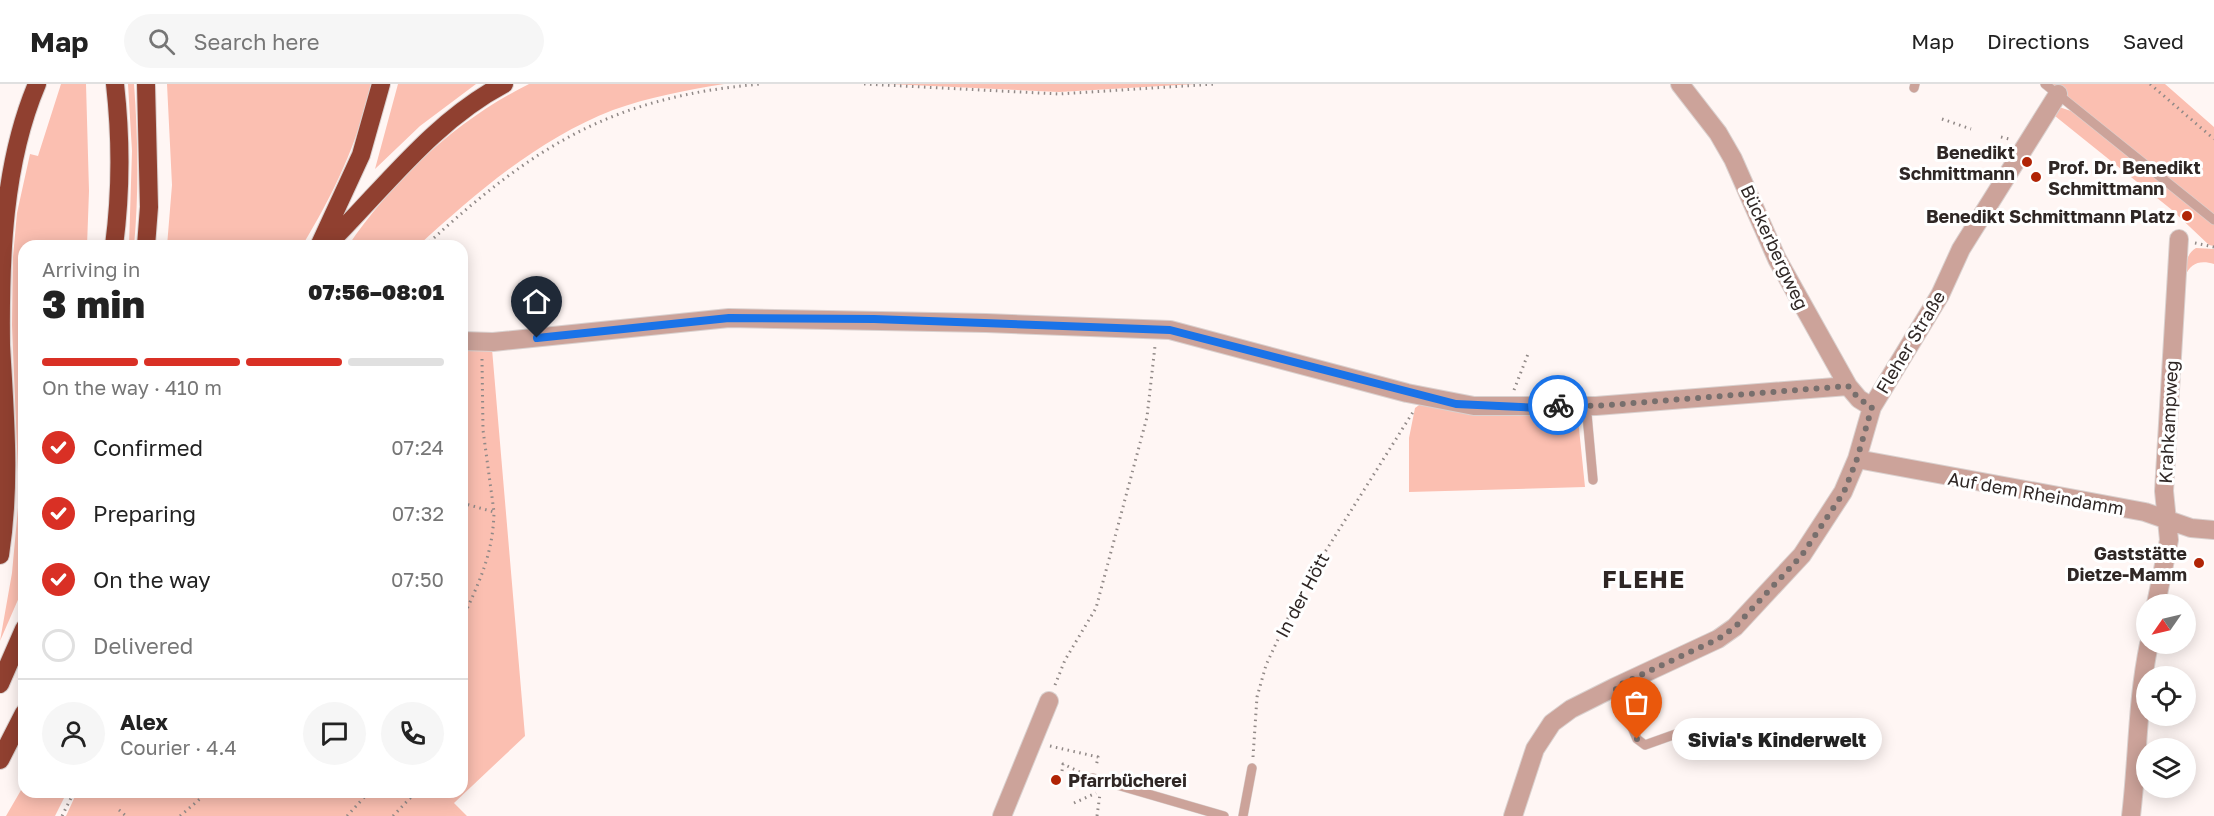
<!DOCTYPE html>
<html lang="en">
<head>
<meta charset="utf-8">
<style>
	body { margin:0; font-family:"Golos Text",sans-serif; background:#f6f6f6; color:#222; height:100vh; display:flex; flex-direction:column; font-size:22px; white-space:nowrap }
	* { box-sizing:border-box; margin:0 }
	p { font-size:20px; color:#767676 }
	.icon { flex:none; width:33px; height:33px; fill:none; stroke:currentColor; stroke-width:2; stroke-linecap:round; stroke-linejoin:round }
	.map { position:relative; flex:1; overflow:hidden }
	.panel { position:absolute; left:18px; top:156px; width:450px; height:558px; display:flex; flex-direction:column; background:#fff; border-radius:18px; box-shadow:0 3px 15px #0003 }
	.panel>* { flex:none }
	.needle { width:39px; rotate:236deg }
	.controls { position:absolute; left:2136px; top:510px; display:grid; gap:12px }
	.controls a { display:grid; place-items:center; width:60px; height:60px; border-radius:50%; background:#fff; box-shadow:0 3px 15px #0003; font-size:30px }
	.pin { position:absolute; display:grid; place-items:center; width:51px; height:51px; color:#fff; margin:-62px -26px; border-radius:50% 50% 50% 0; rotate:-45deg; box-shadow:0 0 6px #0007 }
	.pin .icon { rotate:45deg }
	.courier { position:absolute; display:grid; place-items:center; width:60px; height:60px; margin:-30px; border:4px solid #1a73e8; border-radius:50%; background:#fff; color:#222; box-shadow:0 2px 8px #0007 }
	.bubble { position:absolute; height:42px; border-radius:21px; background:#fff; box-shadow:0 3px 15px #0003; font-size:20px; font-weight:800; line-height:42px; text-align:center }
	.summary em { font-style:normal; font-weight:800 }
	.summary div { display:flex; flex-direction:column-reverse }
	.summary { display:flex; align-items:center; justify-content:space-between; height:102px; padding:0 24px }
	h1 { font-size:39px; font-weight:800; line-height:45px }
	.bar { display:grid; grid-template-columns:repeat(4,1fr); gap:9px 6px; align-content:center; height:72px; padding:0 24px }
	.bar i { height:8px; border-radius:4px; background:#e0e0e0 }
	.bar .current { background:#d93025 }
	.bar p { grid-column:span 4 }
	.line { display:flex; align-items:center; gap:15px; padding:0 24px; border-top:2px solid #e0e0e0 }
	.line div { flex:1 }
	.round { display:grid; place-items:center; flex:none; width:63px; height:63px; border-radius:32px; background:#f6f6f6 }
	ol { padding:0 24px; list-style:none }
	li { display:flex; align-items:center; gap:18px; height:66px }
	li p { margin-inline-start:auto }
	li .icon { padding:6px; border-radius:50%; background:#d93025; color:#fff; stroke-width:4 }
	li:last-child { color:#767676 }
	li i { width:33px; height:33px; border:3px solid #e0e0e0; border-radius:50% }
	header { display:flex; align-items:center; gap:36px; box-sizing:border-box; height:84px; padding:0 30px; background:#fff; border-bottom:2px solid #e0e0e0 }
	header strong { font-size:28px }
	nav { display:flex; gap:33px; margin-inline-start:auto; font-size:21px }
	.search { width:420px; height:54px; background:#f6f6f6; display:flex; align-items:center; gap:15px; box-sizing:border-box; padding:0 21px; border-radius:33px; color:#767676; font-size:22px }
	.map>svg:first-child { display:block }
	.green { fill:#fbbfb1 }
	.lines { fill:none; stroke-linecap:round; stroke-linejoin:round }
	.lane-casing { stroke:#dad1cf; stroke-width:10 }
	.street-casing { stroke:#dad1cf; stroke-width:20 }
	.highway-casing { stroke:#dad1cf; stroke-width:20 }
	.path { stroke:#918987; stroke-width:3; stroke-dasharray:1.5 4.5; stroke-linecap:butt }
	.lane { stroke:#cca39a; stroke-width:9 }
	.street { stroke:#cca39a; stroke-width:18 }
	.highway { stroke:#904030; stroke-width:18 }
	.done { stroke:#786f6d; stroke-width:6; stroke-dasharray:0 10.8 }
	.route { stroke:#1a73e8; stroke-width:8 }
	.poi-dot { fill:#b12405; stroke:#fff; stroke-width:2 }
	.labels { text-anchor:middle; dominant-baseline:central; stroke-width:6; stroke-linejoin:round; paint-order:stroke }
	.poi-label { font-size:18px; font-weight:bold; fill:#2f2725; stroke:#fff; text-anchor:end }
	.street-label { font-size:18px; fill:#2f2725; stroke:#fff }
	.district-label { font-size:24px; font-weight:bold; letter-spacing:1.5px; fill:#2f2725; stroke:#fff }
</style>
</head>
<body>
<header>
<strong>Map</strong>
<div class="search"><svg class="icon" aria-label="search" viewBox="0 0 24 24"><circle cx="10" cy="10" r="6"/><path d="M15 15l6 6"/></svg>Search here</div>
<nav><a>Map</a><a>Directions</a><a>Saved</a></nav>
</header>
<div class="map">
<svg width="2214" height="732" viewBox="0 0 2214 732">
	<rect width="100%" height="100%" fill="#fff6f4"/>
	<path class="green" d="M61,0H86L89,107L87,162H24V502L0,557L12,489L19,413L12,241L13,173L17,129L30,70L38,72Z
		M128,0H134C138,53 139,109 134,162H129L132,67Z
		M167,0H371C358,59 333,111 302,162H167L172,101Z
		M398,0H476L420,42L375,85Z
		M529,0H724C687,6 649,13 613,26C538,55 476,109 418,162H348C395,94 455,37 529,0Z
		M889,0H1196L1059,8Z
		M2050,0H2165L2214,43V132Z
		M2056,22L2074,28L2214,141V162L2209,161L2172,126L2050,28Z
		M2196,164L2214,165V180C2200,176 2190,179 2185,193C2186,181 2185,171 2196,164Z
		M492,265L525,652L454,719L467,732H66L77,708H462V267Z
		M1422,319L1577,325L1585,403L1409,408V354L1415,324Z
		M24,701V708H67L55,732H6Z"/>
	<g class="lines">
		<defs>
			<path id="lane" d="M2045,0L2214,136
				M1914,4L1915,0
				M1586,320L1593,396
				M1615,603L1637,655L1645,661L1687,646
				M1093,694L1224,732
				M1243,732L1252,684"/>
			<path id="street" d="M1680,0L1718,49L1733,75L1777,175L1848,302L1859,315L1872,323
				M462,257L493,258L729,234L986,239L1170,246L1407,309L1474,322H1596L1848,302
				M1857,375L2145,428L2191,444L2214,446
				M2156,520L2169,456L2164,407L2179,155
				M1002,732L1049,617
				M1513,732L1535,665L1552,639L1571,625L1615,603L1718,555L1735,543L1802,471L1843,408L1857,375L1872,323L1940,211L1961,165L2058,10
				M2131,732C2138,674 2137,617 2149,560"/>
			<path id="highway" d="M146,0L149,123L146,162
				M320,160L361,71L381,0
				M114,162C121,109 121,53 115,0
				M326,162C383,106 432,38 504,0
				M0,471C11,400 5,332 1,261C0,175 3,80 37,0
				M0,600L24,545
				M0,676L24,629"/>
		</defs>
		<use href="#lane" class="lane-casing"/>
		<use href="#street" class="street-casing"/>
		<use href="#highway" class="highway-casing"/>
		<path class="path" d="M864,0L1059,10L1215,0
			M2150,0L2214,55
			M1942,35L1971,45
			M2001,53L2009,55
			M2195,159L2214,163
			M425,162C534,62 611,13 761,0
			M482,275L483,346L494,428
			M1514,306L1528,270
			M462,419L494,428C493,471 479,498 462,536
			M1055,601L1065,576L1096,524L1147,333L1155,262
			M1050,662L1098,673L1096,683
			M1253,673L1257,613L1266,581L1287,536L1320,476L1413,328
			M1062,687L1063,680L1082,689
			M1074,719L1096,709
			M119,726L126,732
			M62,732L74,708
			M180,732L208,708
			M347,732L369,708
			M393,732L413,711
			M1097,732L1100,710"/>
		<use href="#lane" class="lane"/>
		<use href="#street" class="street"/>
		<use href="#highway" class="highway"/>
	</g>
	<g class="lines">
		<path class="done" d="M1558,321L1596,322L1848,302L1859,315L1872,323L1857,375L1844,408L1802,471L1735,543L1718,555L1615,603L1637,655"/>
		<path class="route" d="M537,254L729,234L874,235L1170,246L1456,320L1541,324L1558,321"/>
	</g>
	<g class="poi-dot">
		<circle cx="2027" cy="78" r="6"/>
		<circle cx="2036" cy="93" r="6"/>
		<circle cx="2187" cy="132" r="6"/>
		<circle cx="2199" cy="479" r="6"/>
		<circle cx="1056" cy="696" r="6"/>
	</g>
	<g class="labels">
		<g class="poi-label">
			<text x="2015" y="68">Benedikt<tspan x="2015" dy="21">Schmittmann</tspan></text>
			<text x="2048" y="83" text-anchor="start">Prof. Dr. Benedikt<tspan x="2048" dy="21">Schmittmann</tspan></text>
			<text x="2175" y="132">Benedikt Schmittmann Platz</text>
			<text x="2187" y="469">Gaststätte<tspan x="2187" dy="21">Dietze-Mamm</tspan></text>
			<text x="1068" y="696" text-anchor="start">Pfarrbücherei</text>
		</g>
		<g class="street-label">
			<text transform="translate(1775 163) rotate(65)">Bückerbergweg</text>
			<text transform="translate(1910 258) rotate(-59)">Fleher Straße</text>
			<text transform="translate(2168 338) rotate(-87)">Krahkampweg</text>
			<text transform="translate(2036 409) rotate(10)">Auf dem Rheindamm</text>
			<text transform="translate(1302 511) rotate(-62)">In der Hött</text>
		</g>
		<g class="district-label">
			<text x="1644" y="494">FLEHE</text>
		</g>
	</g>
</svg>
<div class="controls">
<a><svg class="needle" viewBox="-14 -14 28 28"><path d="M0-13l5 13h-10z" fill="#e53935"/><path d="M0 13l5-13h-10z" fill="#767676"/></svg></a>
<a><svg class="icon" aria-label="locate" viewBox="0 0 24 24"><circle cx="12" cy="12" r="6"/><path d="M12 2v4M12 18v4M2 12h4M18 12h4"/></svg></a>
<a><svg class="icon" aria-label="layers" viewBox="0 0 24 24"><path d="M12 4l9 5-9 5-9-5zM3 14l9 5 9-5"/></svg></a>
</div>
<div class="pin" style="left:1637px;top:655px;background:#ea580c"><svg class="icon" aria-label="bag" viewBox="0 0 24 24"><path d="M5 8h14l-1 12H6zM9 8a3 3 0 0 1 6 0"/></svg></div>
<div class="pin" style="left:537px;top:254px;background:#1f2937"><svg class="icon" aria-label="home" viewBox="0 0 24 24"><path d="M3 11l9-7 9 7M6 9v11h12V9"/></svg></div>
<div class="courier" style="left:1558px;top:321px"><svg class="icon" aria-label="bike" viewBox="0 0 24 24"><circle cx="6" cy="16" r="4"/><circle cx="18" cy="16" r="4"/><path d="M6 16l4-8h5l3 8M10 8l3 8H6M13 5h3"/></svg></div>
<div class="bubble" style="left:1672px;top:634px;width:210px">Sivia's Kinderwelt</div>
<section class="panel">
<div class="summary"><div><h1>3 min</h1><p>Arriving in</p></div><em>07:56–08:01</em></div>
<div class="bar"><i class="current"></i><i class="current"></i><i class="current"></i><i></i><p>On the way · 410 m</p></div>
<ol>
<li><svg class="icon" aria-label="check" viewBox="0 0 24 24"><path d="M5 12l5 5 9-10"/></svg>Confirmed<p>07:24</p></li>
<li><svg class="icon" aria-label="check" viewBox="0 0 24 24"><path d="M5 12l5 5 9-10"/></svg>Preparing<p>07:32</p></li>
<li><svg class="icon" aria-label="check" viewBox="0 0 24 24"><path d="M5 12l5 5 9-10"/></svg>On the way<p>07:50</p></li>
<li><i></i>Delivered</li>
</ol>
<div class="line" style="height:108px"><a class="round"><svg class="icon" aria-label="person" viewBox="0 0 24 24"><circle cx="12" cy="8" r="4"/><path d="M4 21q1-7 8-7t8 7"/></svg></a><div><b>Alex</b><p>Courier · 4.4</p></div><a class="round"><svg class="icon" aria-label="chat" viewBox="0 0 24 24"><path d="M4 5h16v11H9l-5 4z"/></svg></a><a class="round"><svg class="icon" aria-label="phone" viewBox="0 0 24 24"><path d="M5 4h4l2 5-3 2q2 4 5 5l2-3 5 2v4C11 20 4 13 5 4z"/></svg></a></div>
</section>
</div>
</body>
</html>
